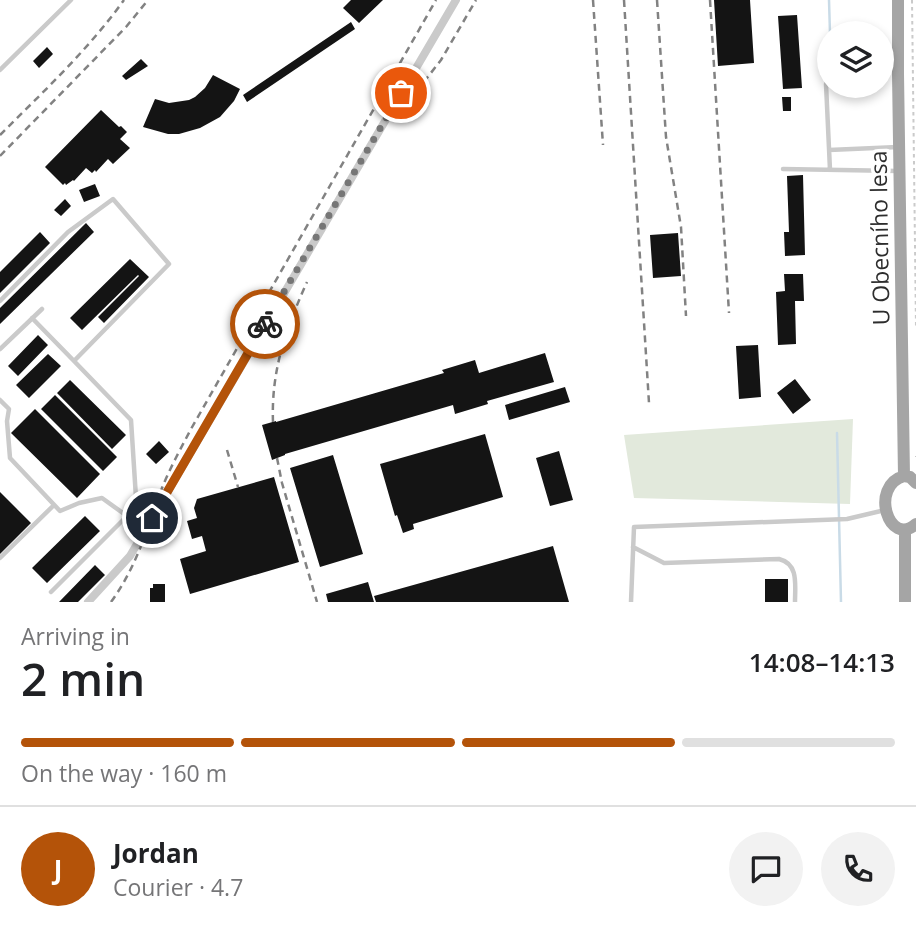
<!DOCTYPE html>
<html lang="en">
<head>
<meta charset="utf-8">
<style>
	body { margin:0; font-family:"Open Sans",sans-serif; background:#f2f2f2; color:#202124; height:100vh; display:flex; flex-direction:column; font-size:26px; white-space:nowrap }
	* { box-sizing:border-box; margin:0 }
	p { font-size:23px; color:#757577 }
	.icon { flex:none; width:38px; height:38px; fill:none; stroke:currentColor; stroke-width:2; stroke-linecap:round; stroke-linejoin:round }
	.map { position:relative; height:602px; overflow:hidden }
	.side { display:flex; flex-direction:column; background:#fff; flex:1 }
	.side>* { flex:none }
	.controls { position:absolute; left:817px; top:21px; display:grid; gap:14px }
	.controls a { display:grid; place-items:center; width:77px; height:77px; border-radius:50%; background:#fff; box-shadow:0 4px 10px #0003; font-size:35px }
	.pin { position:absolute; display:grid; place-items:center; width:60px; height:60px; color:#fff; margin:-30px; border:4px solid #fff; border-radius:50%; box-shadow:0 2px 7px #0007 }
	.courier { position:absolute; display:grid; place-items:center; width:70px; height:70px; margin:-35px; border:5px solid #b45309; border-radius:50%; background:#fff; color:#222; box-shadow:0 2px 9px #0007 }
	.headline em { font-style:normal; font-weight:600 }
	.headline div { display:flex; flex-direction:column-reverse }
	.headline { display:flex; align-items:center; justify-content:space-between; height:119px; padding:0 21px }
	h1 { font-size:46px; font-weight:600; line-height:52px }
	.bar { display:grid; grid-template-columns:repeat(4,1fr); gap:10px 7px; align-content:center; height:84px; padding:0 21px }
	.bar i { height:9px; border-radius:5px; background:#e0e0e0 }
	.bar .on { background:#b45309 }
	.bar p { grid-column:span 4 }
	.line { display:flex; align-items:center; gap:18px; padding:0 21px; border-top:2px solid #e0e0e0 }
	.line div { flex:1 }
	.round { display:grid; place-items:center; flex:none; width:74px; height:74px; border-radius:37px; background:#f2f2f2 }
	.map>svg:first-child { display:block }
	.green { fill:#e2e9dc }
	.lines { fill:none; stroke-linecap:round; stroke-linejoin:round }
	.stream { stroke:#c9dbe7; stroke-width:2.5 }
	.building { fill:#141414 }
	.path { stroke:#cacaca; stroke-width:2; stroke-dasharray:3.5 3.5; stroke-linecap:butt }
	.lane { stroke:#cacaca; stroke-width:4.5 }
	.street { stroke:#cacaca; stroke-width:8 }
	.primary { stroke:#a5a5a5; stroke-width:12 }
	.rail { stroke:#828282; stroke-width:2.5; stroke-dasharray:7 5; stroke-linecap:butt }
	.done { stroke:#767676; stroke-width:7; stroke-dasharray:0 12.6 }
	.route { stroke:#b45309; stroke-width:9 }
	.labels { text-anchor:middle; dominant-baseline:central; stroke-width:7; stroke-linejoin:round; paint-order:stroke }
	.street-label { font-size:23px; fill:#2d2d2d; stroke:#fff }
</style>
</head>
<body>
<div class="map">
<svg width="916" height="602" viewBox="0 0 916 602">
	<rect width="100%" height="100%" fill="#fff"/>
	<path class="green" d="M853,419L850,504L634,498L624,435Z"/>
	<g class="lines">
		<path class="stream" d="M829,0L830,33
			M837,433L841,602"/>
	</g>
	<path class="building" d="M351,0H383L359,23L343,8Z
		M714,0H750L754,63L718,66Z
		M797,15L802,88L783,89L778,16Z
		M351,22L355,29L247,102L243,95Z
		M47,47L53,54L39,68L33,61Z
		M141,59L148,66L126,80L122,76Z
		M213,75L240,89L234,101L220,117L200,128L179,134H168L143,127L155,99L169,103L189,100L195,97L205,88Z
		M782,97H791V111H783Z
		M101,110L119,127L121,126L127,132L120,139L130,148L113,164L108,159L96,172L95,170L92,173L86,168L74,181L73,180L66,185L65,183L63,185L45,167Z
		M803,175L805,255L785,256L784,232H789L787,176Z
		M95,184L100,196L84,202L79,190Z
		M65,199L71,206L61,216L54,210Z
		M86,223L94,232L0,324V308Z
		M40,232L50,243L0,293V272Z
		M678,233L681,276L653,278L650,235Z
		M130,259L149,277L104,323L98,317L139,276L138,275L82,330L70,318Z
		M784,274H803L804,301H795L796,344L778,345L776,292L785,291Z
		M38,335L48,345L18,376L8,366Z
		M758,345L761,397L739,399L736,346Z
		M545,353L554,382L487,401L488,404L455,414L453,405L285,454V455L272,460L262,425L276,421V422L444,373L442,370L475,360L479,373Z
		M48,354L61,366L29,398L16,385Z
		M795,379L811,400L793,414L777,393Z
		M70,380L126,435L112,449L57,393Z
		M565,387L570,402L509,420L505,405Z
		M55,395L117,457L103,471L41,409Z
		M35,409L100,474L77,498L11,433Z
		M485,434L503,497L413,524L414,529L403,533L397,515L395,516L380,464Z
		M159,441L169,452L156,464L146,454Z
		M559,451L573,500L550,506L536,458Z
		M333,455L363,554L320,567L290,468Z
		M274,477L299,562L190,594L180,559L206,551L202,536L192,539L187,521L197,518L194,508L197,499Z
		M0,492L31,523L0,554Z
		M85,516L100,531L47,583L32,568Z
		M553,546L569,602H376L374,596Z
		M95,565L105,575L78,602H59Z
		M765,579H788V602H765Z
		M368,582L374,602H328L326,594Z
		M153,584H165V602H150V588H153Z"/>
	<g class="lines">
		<path class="path" d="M912,0L916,327
			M916,457V456"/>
		<path class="lane" d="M0,70L71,0
			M826,84L830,170
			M829,150L898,147
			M783,169L898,171
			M0,301L68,232L113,199L169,264L74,361L131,420L136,498L127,516L51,592
			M32,318L74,361
			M0,349L42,309
			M0,400L9,409L7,421L10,458L60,511L79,503L102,498L127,516L141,535
			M633,547L664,563L779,559C799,564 795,585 795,602
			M0,558L54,505
			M631,602L634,527L847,519L885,510"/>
		<path class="street" d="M88,602L130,556L456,0"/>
		<path class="primary" d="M898,0V74L904,476
			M916,483L910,477L904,476C869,486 889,548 916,524
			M905,602V530"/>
		<path class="rail" d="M593,0L603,145
			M624,0L649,403
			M657,0L666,137L681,227L686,316
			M710,0L729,313
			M409,101L441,60L476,0
			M0,135C43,92 88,50 124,0
			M0,156L126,27L148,0
			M273,422C271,370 286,329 307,282
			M227,450L238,487
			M277,458L282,483L317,602
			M111,602C137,566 147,529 162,488C170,468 181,448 191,429L436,0"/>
	</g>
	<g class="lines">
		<path class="done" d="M265,324L401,93"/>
		<path class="route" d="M152,518L265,324"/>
	</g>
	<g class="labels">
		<g class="street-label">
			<text transform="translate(879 238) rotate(-91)">U Obecního lesa</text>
		</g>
	</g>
</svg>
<div class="controls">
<a><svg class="icon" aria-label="layers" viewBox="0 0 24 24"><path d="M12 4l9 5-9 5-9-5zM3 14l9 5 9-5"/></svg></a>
</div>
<div class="pin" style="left:401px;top:93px;background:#ea580c"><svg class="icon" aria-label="bag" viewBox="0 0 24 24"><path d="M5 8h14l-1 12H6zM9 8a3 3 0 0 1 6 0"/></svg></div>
<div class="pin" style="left:152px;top:518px;background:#1f2937"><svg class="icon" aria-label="home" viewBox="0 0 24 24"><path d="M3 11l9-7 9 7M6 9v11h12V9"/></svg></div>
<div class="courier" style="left:265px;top:324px"><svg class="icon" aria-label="bike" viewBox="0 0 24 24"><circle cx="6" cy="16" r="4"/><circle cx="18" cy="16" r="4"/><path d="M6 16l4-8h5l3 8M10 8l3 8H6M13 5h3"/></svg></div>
</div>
<section class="side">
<div class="headline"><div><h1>2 min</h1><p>Arriving in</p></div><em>14:08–14:13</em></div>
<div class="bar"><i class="on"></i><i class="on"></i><i class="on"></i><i></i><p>On the way · 160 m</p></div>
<div class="line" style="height:126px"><b class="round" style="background:#b45309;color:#fff">J</b><div><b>Jordan</b><p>Courier · 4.7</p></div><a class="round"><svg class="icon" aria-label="chat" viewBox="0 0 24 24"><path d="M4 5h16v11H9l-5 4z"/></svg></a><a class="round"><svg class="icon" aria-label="phone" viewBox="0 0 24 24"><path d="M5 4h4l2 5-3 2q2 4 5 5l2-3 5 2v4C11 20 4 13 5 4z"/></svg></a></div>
</section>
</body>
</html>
